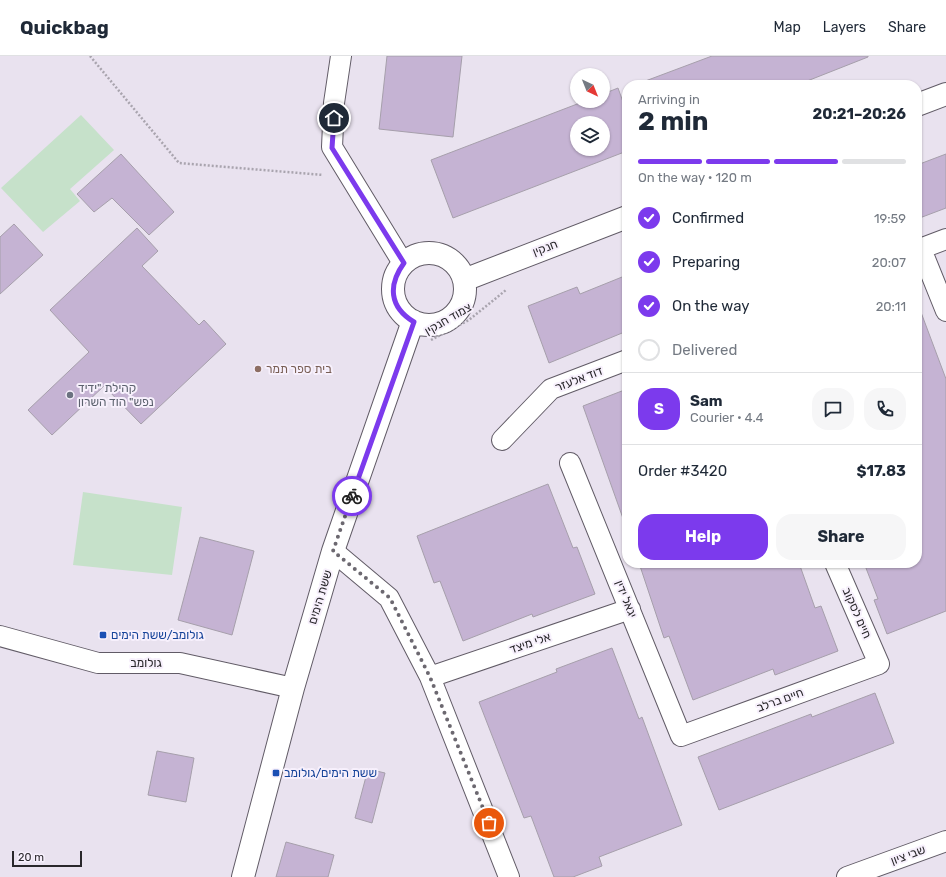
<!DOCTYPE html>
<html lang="en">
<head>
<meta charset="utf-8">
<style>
	body { margin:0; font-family:Rubik,Heebo,sans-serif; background:#f6f6f7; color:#1f2937; height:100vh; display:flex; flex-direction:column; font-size:15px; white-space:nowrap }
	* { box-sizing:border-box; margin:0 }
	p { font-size:13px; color:#747a83 }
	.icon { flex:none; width:22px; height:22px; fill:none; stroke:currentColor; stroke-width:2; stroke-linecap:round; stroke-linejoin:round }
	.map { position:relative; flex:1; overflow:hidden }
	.side { position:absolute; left:622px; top:24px; width:300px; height:488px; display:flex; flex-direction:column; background:#fff; border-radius:16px; box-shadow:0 1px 3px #0004 }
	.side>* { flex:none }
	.needle { width:26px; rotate:137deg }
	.tools { position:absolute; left:570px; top:12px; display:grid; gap:8px }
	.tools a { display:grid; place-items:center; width:40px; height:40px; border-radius:50%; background:#fff; box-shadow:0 1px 3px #0004; font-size:20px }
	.scale { position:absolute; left:12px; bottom:10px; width:70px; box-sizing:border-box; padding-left:4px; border:2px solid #29272b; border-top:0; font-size:11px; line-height:14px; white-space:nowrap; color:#29272b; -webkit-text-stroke:3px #f7f0fc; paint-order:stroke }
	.pin { position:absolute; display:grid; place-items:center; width:34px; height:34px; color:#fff; margin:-17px; border:2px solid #fff; border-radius:50%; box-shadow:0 1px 4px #0007 }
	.courier { position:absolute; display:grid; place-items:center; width:40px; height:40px; margin:-20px; border:3px solid #7c3aed; border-radius:50%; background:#fff; color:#222; box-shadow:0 1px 5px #0007 }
	.head em { font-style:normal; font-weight:700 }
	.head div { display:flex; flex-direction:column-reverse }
	.head { display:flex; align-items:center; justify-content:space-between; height:68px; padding:0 16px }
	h1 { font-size:26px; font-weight:700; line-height:30px }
	.bar { display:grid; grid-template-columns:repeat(4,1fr); gap:6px 4px; align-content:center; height:48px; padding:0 16px }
	.bar i { height:5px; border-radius:3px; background:#e0e1e3 }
	.bar .active { background:#7c3aed }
	.bar p { grid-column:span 4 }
	.line { display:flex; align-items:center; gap:10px; padding:0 16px; border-top:1px solid #e0e1e3 }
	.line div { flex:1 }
	.round { display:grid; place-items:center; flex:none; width:42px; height:42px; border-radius:16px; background:#f6f6f7 }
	ol { padding:0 16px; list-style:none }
	li { display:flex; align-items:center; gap:12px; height:44px }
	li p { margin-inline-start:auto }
	li .icon { padding:4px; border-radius:50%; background:#7c3aed; color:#fff; stroke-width:4 }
	li:last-child { color:#747a83 }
	li i { width:22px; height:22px; border:2px solid #e0e1e3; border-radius:50% }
	.cta { display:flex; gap:8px; margin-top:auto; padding:8px 16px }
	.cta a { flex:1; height:46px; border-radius:16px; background:#7c3aed; color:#fff; font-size:16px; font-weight:700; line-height:46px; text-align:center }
	.cta a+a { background:#f6f6f7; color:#1f2937 }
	header { display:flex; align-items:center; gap:24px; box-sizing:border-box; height:56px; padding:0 20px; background:#fff; border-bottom:1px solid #e0e1e3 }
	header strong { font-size:19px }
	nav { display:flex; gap:22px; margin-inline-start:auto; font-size:14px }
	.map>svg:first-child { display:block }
	.green { fill:#c6e1ca }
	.building { fill:#c5b3d3; stroke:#a69fab; fill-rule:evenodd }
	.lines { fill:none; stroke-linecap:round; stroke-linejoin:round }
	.minor-casing { stroke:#615b66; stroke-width:22 }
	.tertiary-casing { stroke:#615b66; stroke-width:24 }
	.path { stroke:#a9a4ae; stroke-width:2.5; stroke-dasharray:2 2; stroke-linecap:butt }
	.minor { stroke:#fff; stroke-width:20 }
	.tertiary { stroke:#fff; stroke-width:22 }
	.done { stroke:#6c6870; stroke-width:4; stroke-dasharray:0 7.2 }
	.route { stroke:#7c3aed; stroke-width:5 }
	.education-dot { fill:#8d6e63; stroke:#f7f0fc; stroke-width:1.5 }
	.worship-dot { fill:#6b7280; stroke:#f7f0fc; stroke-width:1.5 }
	.transit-dot { fill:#1a4fb4; stroke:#f7f0fc; stroke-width:1.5 }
	.labels { text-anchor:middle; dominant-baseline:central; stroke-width:4; stroke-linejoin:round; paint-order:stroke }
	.street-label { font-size:12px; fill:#29272b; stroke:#f7f0fc }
	.education-label { font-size:12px; fill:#785e54; stroke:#f7f0fc; text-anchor:start }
	.worship-label { font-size:12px; fill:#5b616d; stroke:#f7f0fc; text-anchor:start }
	.transit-label { font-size:12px; fill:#164399; stroke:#f7f0fc; text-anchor:start }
</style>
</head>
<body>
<header>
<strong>Quickbag</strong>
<nav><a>Map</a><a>Layers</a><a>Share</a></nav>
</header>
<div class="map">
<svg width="946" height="821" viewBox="0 0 946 821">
	<rect width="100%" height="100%" fill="#e9e2ef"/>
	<path class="green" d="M81,59L114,94L70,133L80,145L43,176L1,132Z
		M83,436L182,451L172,519L73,509Z"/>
	<path class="building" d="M387,0H462L453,81L379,73Z
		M712,0H868V1L797,29H640V27Z
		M618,32L627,57V95L453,162L431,104L585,45H603V38ZM577,67H603V93H577Z
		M121,98L174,156L149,179L112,142L94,156L77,138Z
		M946,98V152L917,163V109Z
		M14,168L43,199L0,238V181Z
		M137,172L158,195L142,210L199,269L204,264L226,288L141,368L104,330L52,379L28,354L89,296L50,254Z
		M627,219V275L549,307L528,250L577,231L580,238Z
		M917,251H919L946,323V555L887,578L874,544L878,543L864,507H917Z
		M627,333V467L625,468L583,350Z
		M548,428L573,492L577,491L595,538L533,561L532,558L463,585L440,525L434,527L417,480Z
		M200,481L254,495L232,579L178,564Z
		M639,507H799L815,552L821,550L838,595L775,619L773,613L693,644L669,580L664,582Z
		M612,592L639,663L642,661L682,769L599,801L602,810L573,821H554L531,760L524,762L479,646L557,616L556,613Z
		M875,637L894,687L719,754L698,701L811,658L812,661Z
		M157,695L194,702L186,746L148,739Z
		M368,713L385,717L372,767L355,762Z
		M286,786L334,799L328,821H276Z"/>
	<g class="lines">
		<defs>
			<path id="minor" d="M341,0L334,47L332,91L403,207
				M921,193L946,255
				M917,194L946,183
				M502,384L551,333L627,304
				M570,407L681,680L879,608L835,507
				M333,495L389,542L430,621L509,821
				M0,580L98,607H180L293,632
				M430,621L630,553
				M847,821L946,785"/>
			<path id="tertiary" d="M917,49L946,38
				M393 233a36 36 0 1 1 72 0a36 36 0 1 1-72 0Z
				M464,224L627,161
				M243,821L293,632L333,495L413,265"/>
		</defs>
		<use href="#minor" class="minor-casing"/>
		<use href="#tertiary" class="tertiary-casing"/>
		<path class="path" d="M90,0L179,107L323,119
			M431,284L469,264L506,234"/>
		<use href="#minor" class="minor"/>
		<use href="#tertiary" class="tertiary"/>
	</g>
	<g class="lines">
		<path class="done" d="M352,440L333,495L390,542L430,621L489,767"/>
		<path class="route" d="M334,62L332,92L404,207C388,229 389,251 414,266L352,440"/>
	</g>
	<circle class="education-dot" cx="258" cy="313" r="4"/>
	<circle class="worship-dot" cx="70" cy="339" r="4"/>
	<g class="transit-dot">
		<rect x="99" y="575" width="8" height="8" rx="2"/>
		<rect x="272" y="713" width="8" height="8" rx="2"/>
	</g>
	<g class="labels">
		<g class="street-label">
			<text transform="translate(545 192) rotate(-21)">חנקין</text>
			<text transform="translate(448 263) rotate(-30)">צמוד חנקין</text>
			<text transform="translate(579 323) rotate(-21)">דוד אלעזר</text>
			<text transform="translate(320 541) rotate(-73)">ששת הימים</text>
			<text transform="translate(626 543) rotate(68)">יגאל ידין</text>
			<text transform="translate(857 557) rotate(66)">חיים לסקוב</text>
			<text transform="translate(530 587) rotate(-19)">אלי מיצד</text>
			<text x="146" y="607">גולומב</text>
			<text transform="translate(780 644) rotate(-20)">חיים ברלב</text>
			<text transform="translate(908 799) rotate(-20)">שבי ציון</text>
		</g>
		<g class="education-label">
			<text x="266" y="313">בית ספר תמר</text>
		</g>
		<g class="worship-label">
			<text x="78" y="332">קהילת "ידיד<tspan x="78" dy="14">נפש" הוד השרון</tspan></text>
		</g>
		<g class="transit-label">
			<text x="111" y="579">גולומב/ששת הימים</text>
			<text x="284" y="717">ששת הימים/גולומב</text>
		</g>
	</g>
</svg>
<div class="tools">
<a><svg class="needle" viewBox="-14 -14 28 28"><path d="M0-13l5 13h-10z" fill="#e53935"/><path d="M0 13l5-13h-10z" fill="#747a83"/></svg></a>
<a><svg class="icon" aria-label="layers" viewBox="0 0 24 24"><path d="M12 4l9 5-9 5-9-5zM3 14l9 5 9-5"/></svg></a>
</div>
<div class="scale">20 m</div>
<div class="pin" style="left:489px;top:767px;background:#ea580c"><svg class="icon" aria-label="bag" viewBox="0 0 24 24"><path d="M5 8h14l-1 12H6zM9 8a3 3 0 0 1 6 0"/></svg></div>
<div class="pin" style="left:334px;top:62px;background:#1f2937"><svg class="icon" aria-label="home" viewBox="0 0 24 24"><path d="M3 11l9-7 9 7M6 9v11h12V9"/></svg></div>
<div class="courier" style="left:352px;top:440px"><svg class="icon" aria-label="bike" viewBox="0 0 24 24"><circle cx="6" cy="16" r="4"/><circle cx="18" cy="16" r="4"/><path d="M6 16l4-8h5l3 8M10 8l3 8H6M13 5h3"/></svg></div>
<section class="side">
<div class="head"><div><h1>2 min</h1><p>Arriving in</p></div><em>20:21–20:26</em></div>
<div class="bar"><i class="active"></i><i class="active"></i><i class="active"></i><i></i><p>On the way · 120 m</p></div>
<ol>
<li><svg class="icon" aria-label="check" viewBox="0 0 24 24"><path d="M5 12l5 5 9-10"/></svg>Confirmed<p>19:59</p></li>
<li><svg class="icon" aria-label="check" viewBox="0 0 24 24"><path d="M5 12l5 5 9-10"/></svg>Preparing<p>20:07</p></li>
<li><svg class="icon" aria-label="check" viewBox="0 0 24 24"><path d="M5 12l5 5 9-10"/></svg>On the way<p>20:11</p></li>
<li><i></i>Delivered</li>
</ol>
<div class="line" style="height:72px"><b class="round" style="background:#7c3aed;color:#fff">S</b><div><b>Sam</b><p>Courier · 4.4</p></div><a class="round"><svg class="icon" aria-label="chat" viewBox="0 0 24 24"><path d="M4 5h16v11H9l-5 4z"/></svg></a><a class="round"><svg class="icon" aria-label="phone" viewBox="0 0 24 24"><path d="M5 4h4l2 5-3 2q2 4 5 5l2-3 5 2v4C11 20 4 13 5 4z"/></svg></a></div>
<div class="line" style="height:52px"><div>Order #3420</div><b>$17.83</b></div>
<div class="cta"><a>Help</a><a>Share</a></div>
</section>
</div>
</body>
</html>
